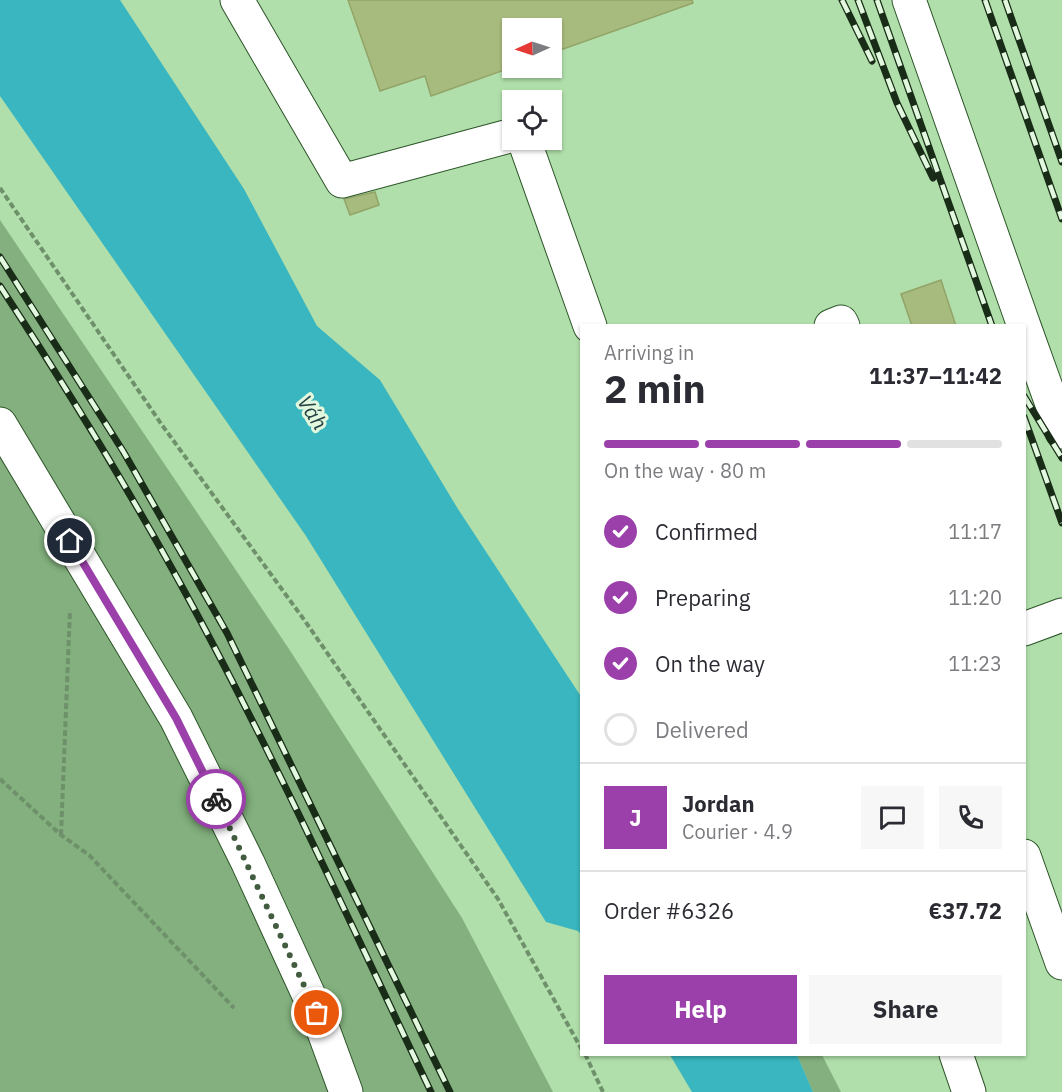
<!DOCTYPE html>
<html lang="en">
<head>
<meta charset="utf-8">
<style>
	body { margin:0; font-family:"IBM Plex Sans",sans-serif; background:#f7f7f7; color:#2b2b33; height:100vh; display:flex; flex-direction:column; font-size:22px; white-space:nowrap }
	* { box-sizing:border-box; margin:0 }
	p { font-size:20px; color:#7c7c81 }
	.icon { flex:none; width:33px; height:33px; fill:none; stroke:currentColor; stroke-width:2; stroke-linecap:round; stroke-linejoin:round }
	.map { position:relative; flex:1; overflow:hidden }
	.drawer { position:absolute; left:580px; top:324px; width:446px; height:732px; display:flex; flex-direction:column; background:#fff; border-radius:0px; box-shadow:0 2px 4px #0004 }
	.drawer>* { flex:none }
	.needle { width:39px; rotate:267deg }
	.buttons { position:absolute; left:502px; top:18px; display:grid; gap:12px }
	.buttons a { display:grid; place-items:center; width:60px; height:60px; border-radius:0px; background:#fff; box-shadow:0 2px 4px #0004; font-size:30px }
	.pin { position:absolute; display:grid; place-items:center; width:51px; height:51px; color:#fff; margin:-26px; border:3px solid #fff; border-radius:50%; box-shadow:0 2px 6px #0007 }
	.courier { position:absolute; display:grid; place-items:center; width:60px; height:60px; margin:-30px; border:4px solid #9b40aa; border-radius:50%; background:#fff; color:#222; box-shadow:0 2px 8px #0007 }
	.head em { font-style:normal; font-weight:700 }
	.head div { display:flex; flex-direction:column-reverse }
	.head { display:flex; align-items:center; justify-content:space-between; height:102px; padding:0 24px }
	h1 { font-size:39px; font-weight:700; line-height:45px }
	.bar { display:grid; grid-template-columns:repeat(4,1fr); gap:9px 6px; align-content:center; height:72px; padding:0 24px }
	.bar i { height:8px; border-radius:4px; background:#e1e1e2 }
	.bar .current { background:#9b40aa }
	.bar p { grid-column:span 4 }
	.line { display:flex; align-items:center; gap:15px; padding:0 24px; border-top:2px solid #e1e1e2 }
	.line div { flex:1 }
	.round { display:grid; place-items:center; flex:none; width:63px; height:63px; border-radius:0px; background:#f7f7f7 }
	ol { padding:0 24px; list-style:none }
	li { display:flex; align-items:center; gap:18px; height:66px }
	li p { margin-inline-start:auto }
	li .icon { padding:6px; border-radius:50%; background:#9b40aa; color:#fff; stroke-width:4 }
	li:last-child { color:#7c7c81 }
	li i { width:33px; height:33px; border:3px solid #e1e1e2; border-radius:50% }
	.primary-button { display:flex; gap:12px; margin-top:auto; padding:12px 24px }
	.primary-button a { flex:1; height:69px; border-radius:0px; background:#9b40aa; color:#fff; font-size:24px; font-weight:700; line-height:69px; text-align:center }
	.primary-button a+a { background:#f7f7f7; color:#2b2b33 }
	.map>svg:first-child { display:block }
	.green { fill:#83b07e }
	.water { fill:#39b6bf }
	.building { fill:#a8bb7e; stroke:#92a468; stroke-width:1.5 }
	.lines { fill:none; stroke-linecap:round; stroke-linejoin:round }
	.minor-casing { stroke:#2c5528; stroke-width:35 }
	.path { stroke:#6e906a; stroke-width:4; stroke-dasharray:6 3; stroke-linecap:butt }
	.minor { stroke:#fff; stroke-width:33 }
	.rail-casing { stroke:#192c17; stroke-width:7 }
	.rail { stroke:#e2f9df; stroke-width:4.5; stroke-dasharray:14; stroke-linecap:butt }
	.done { stroke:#425c3f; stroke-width:6; stroke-dasharray:0 10.8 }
	.route { stroke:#9b40aa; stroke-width:8 }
	.labels { text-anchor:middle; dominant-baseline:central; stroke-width:6; stroke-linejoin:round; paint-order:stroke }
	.water-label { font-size:21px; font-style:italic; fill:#274244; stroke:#e2f9df }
</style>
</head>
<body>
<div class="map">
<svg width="1062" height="1092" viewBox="0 0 1062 1092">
	<rect width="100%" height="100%" fill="#b1dfab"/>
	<path class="green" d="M0,220L289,649L462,918L553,1092H0Z
		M797,1055H822L841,1092H813Z"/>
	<path class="water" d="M0,0H120L244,189L317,326L380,380L458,509L582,698V936L578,931L546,922L306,536L0,96Z
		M670,1055H797L813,1092H692Z"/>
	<path class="building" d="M348,0H692L693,3L552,53V28H513V67L431,96L425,76L380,91Z
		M375,192L379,205L350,215L344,199Z
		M941,280L956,326H912L901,294Z"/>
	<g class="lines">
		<defs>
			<path id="minor" d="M237,0L342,181L513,135
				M909,0L1024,326
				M524,140L590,326
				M831,326L841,322L843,326
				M1024,326L1062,432
				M0,424L176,718L248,863L317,1013L346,1092
				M1024,629L1062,615
				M1024,856L1062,963
				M956,1054L969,1092"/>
		</defs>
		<use href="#minor" class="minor-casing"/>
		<path class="path" d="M0,188L162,425L305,621L498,899L582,1050
			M0,779L61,835L89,855L234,1008
			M61,835L70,610
			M585,1054L603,1092"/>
		<use href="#minor" class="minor"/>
		<defs>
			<path id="rail" d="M842,0L872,61
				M858,0L897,103L933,178
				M877,0L992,326
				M985,0L1062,219
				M1005,0L1062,162
				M0,257L123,451L227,633L450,1092
				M0,286C68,390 133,496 192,605C278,764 353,929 431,1092
				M1024,396L1062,458
				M1024,417L1062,523"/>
		</defs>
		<use href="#rail" class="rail-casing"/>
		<use href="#rail" class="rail"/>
	</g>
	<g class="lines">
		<path class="done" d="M216,799L317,1013"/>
		<path class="route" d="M70,541L176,718L216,799"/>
	</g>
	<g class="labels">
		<g class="water-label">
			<text transform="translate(313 412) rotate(57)">Váh</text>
		</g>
	</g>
</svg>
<div class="buttons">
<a><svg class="needle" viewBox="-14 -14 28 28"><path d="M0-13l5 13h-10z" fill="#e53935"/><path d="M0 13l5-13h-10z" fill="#7c7c81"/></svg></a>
<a><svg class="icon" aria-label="locate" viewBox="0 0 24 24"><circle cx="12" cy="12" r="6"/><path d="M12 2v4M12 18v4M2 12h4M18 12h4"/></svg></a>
</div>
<div class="pin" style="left:317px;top:1013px;background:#ea580c"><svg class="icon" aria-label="bag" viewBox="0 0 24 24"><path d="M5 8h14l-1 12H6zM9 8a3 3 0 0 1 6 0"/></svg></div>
<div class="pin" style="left:70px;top:541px;background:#1f2937"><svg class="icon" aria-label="home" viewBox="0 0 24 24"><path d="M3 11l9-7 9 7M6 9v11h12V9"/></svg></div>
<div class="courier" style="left:216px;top:799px"><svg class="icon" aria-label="bike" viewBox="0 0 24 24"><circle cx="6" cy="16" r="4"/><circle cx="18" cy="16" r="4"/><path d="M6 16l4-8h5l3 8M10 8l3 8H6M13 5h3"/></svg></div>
<section class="drawer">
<div class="head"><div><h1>2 min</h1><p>Arriving in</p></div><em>11:37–11:42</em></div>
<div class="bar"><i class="current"></i><i class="current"></i><i class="current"></i><i></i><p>On the way · 80 m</p></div>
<ol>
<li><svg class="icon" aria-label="check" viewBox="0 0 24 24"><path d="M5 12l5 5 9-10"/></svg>Confirmed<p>11:17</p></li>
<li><svg class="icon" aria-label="check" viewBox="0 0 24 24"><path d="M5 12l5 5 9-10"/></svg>Preparing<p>11:20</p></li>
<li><svg class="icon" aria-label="check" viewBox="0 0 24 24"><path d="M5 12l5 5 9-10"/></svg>On the way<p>11:23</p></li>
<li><i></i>Delivered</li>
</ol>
<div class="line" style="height:108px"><b class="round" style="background:#9b40aa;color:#fff">J</b><div><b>Jordan</b><p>Courier · 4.9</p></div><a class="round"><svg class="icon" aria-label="chat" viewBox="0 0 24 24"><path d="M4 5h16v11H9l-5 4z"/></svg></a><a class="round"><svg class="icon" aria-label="phone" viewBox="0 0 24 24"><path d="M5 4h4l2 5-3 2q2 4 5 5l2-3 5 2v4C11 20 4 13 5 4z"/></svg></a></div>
<div class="line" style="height:78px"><div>Order #6326</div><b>€37.72</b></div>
<div class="primary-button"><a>Help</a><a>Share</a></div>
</section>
</div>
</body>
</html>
